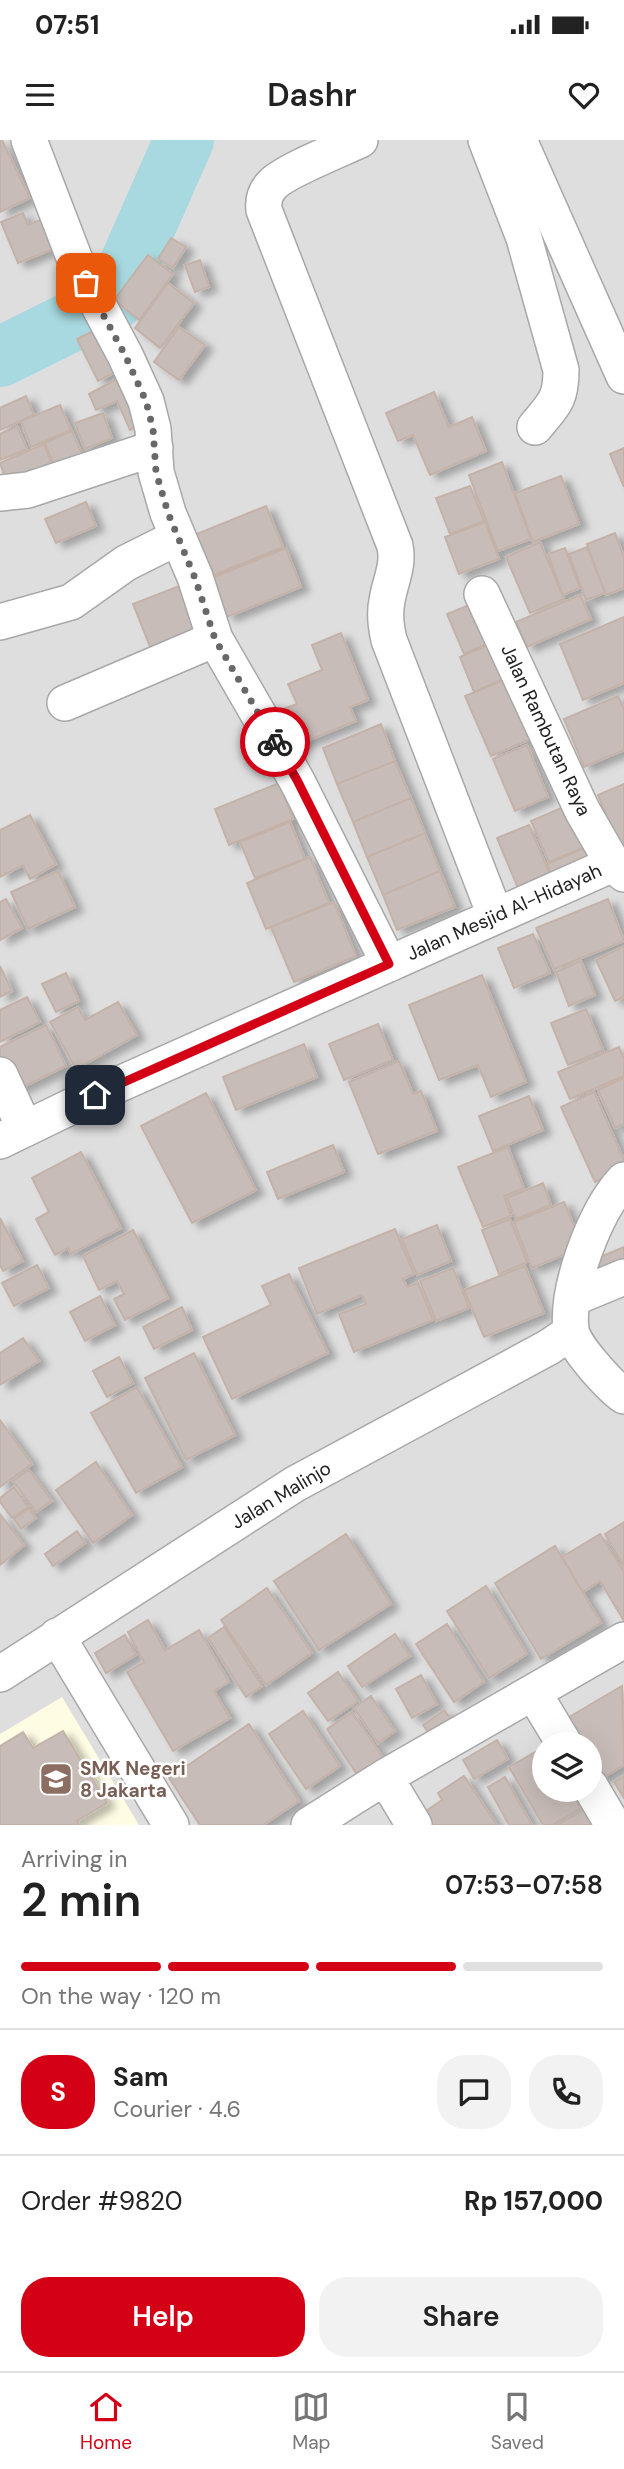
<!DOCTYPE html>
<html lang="en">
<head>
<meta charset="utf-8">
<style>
	body { margin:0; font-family:"DM Sans",sans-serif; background:#f2f2f2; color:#222; height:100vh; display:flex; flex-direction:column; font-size:26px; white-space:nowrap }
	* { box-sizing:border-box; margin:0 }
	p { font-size:23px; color:#767676 }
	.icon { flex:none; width:38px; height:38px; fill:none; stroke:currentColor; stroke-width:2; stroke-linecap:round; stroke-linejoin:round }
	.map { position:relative; height:1685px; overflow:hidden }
	.details { display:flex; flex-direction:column; background:#fff; flex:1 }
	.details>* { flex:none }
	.controls { position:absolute; left:532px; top:1592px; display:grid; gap:14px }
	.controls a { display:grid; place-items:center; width:70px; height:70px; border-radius:50%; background:#fff; box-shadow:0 7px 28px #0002; font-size:35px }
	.pin { position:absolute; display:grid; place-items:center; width:60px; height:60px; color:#fff; margin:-30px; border-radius:14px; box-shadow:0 4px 10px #0006 }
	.courier { position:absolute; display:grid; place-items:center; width:70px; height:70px; margin:-35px; border:5px solid #d30016; border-radius:50%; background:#fff; color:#222; box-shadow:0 2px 9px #0007 }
	.headline em { font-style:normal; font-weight:600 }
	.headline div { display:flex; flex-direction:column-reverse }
	.headline { display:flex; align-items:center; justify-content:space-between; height:119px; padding:0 21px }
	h1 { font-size:46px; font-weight:600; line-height:52px }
	.bar { display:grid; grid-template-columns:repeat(4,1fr); gap:10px 7px; align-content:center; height:84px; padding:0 21px }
	.bar i { height:9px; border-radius:5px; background:#e0e0e0 }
	.bar .on { background:#d30016 }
	.bar p { grid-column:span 4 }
	.line { display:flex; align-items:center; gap:18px; padding:0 21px; border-top:2px solid #e0e0e0 }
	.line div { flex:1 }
	.round { display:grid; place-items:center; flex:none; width:74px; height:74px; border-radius:28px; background:#f2f2f2 }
	.primary-button { display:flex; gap:14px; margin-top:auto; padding:14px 21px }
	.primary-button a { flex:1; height:80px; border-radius:28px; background:#d30016; color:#fff; font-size:28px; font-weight:600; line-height:80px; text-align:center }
	.primary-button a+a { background:#f2f2f2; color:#222 }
	.status { display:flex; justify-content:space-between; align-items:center; height:49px; padding:0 35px; background:#fff; direction:ltr }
	.status svg { height:19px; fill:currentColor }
	header { display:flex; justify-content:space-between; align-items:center; height:91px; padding:0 21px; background:#fff; font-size:32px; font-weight:600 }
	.menu { display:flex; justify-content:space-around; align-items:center; height:98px; border-top:2px solid #e0e0e0; background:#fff; font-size:19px; color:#767676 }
	.menu a { display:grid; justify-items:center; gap:4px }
	.menu .on { color:#d30016 }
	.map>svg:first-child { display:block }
	.residential { fill:#dfdede; fill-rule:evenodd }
	.education { fill:#fffce4 }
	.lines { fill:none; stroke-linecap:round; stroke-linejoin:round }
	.river { stroke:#a8d9e0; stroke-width:60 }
	.building { fill:#c7bcb7; stroke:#c4b2a9; stroke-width:2; filter:url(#shadow) }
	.minor-casing { stroke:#a8a8a8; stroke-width:38 }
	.minor { stroke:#fff; stroke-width:35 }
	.done { stroke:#6a6867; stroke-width:7; stroke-dasharray:0 12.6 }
	.route { stroke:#d30016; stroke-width:9 }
	.labels { text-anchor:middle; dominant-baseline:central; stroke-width:5; stroke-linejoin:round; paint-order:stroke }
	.street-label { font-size:19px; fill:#212121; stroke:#fff }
	.education-label { font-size:19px; font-weight:bold; fill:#785e54; stroke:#fff; text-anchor:start }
</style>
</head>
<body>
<div class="status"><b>07:51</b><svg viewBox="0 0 49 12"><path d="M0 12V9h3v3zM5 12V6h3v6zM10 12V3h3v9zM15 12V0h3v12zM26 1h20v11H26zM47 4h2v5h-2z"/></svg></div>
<header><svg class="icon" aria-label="menu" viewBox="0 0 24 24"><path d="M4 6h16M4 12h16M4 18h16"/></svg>Dashr<svg class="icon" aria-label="heart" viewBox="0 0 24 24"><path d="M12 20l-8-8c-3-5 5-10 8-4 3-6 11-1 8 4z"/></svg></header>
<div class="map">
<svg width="624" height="1685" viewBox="0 0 624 1685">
	<defs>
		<filter id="shadow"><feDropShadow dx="8" dy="4.5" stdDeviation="3.5" flood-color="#0004"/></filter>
	</defs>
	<rect width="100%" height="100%" fill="#f2ede8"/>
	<path class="residential" d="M0,0H624V1685H0ZM544,1605H590V1650H544Z"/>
	<path class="education" d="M62,1557L139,1685H0V1594Z"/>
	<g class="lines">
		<path class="river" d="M0,217L113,161L184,0"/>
	</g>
	<path class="building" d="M0,0H2L30,58L0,72Z
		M23,73L28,85L52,75L64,105L18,123L1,82Z
		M171,98L186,107L173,128L158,119Z
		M148,115L173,134L139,180L114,160Z
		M200,120L209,147L195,152L185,125Z
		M168,143L194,163L160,208L135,188Z
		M101,187L122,229L98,241L77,199Z
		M179,187L205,205L179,240L154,222Z
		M126,234L148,281L130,290L117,261L96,270L89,254Z
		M434,252L449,287L472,277L486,311L430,335L413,295L398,301L386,273Z
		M26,256L34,275L0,290V268Z
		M60,265L71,290L31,307L21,281Z
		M103,273L112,298L85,309L75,283Z
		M17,286L27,309L0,320V294Z
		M72,291L82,314L54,326L45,303Z
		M44,304L53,327L8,346L0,323Z
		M624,308V347L610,314Z
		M502,322L531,399L498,411L469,335Z
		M561,336L579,384L533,402L515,353Z
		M470,346L484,381L450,394L436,358Z
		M86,362L96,386L56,403L45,379Z
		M266,366L283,407L209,437L192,396Z
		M485,382L499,419L459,434L445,397Z
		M615,393L624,417V448L606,455L587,404Z
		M540,402L564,459L530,473L506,417Z
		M587,407L605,453L586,460L569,414Z
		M286,408L301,447L227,477L212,438Z
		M565,408L580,448L563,455L548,414Z
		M187,443L207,493L153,514L133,464Z
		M580,455L591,479L527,507L516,482Z
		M474,463L491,502L464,514L447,474Z
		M624,477V543L583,560L560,504Z
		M341,493L368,560L350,567L356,581L295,606L280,570L297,564L288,544L322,530L312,505Z
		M496,502L510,536L474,552L460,517Z
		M513,536L538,596L491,616L465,556Z
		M618,556L624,569V610L584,627L564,579Z
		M381,584L395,621L337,644L323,608Z
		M527,605L548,657L515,671L493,619Z
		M395,621L411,658L353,682L337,644Z
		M279,643L293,679L229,705L215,669Z
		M624,644V709L620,710L598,655Z
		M411,658L425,693L367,717L353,682Z
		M570,664L587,706L549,722L531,681Z
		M30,675L56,724L30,739L23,725L0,737V690Z
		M290,682L305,719L255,738L240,702Z
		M529,685L552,739L520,753L497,698Z
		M425,693L440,731L383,755L367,717Z
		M587,707L596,728L556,745L547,724Z
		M310,717L329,763L266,789L247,743Z
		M58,731L75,767L28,789L11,752Z
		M440,731L455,767L397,790L383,755Z
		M6,759L22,788L0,800V762Z
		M608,759L624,801L554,829L536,788Z
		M334,762L356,816L294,842L271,787Z
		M533,794L550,833L514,848L498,808Z
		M624,806V857L615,861L596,820Z
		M581,821L595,855L569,866L556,832Z
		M0,826L12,851L0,857Z
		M66,833L79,861L56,872L42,844Z
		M482,835L526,942L491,957L478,925L439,940L409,865Z
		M27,857L40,882L0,902V870Z
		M118,862L137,895L76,929L50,882L78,867L85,880Z
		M586,869L603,910L568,925L551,883Z
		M378,884L393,920L344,940L329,904Z
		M46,885L66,926L17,950L0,915V907Z
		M304,904L317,937L236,970L223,937Z
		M619,907L624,919V936L570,959L558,932Z
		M399,921L413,954L421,951L437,991L378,1014L349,942Z
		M624,938V984L615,988L598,950Z
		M594,952L624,1020V1029L595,1042L561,967Z
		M206,953L256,1050L192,1083L141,986Z
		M529,956L543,990L493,1011L479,976Z
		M333,1005L344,1032L278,1059L267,1032Z
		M508,1007L524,1048L504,1056L511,1076L483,1087L458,1027Z
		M81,1012L121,1088L71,1114L68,1108L55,1115L36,1079L49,1072L32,1038Z
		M543,1043L551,1065L516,1079L507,1058Z
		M564,1062L583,1107L532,1128L514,1082Z
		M0,1078L23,1121L3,1131L0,1125Z
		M510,1079L527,1122L499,1134L482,1090Z
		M437,1085L451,1121L417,1135L402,1099Z
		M395,1089L414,1134L403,1139L407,1147L418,1143L433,1180L354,1212L339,1174L366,1164L362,1155L317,1174L299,1128Z
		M133,1090L168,1158L125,1180L114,1159L124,1154L117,1141L99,1150L83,1116Z
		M624,1107V1129L603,1138L595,1119Z
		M37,1125L49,1148L14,1166L2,1143Z
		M525,1126L544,1173L484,1197L464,1150Z
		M453,1128L469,1168L436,1181L420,1141Z
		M289,1134L328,1213L232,1259L203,1197L271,1165L262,1146Z
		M100,1156L115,1185L85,1201L70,1172Z
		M182,1167L192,1190L154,1209L143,1187Z
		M23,1198L39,1221L0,1245V1213Z
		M194,1213L235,1295L186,1320L145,1238Z
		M119,1217L133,1243L107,1257L93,1231Z
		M137,1247L182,1327L136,1353L91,1273Z
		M0,1280L32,1324L0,1347Z
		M96,1322L132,1375L93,1403L56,1350Z
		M29,1330L52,1361L36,1372L13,1341Z
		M14,1347L28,1367L12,1378L0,1362V1358Z
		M29,1368L36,1378L21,1389L14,1379Z
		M0,1374L24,1405L0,1425Z
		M624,1382V1426L605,1394Z
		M77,1391L85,1403L53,1426L45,1414Z
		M346,1394L391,1464L319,1510L274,1441Z
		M600,1394L624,1432V1481L600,1441L583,1452L562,1417Z
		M555,1406L601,1483L541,1519L495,1443Z
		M486,1446L527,1514L489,1538L447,1471Z
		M267,1448L312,1513L266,1545L221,1480Z
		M148,1480L165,1510L199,1490L229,1542L214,1551L230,1578L173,1611L127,1532L144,1522L128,1492Z
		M447,1484L484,1542L454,1562L416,1504Z
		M224,1487L262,1546L246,1557L208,1498Z
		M395,1494L410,1516L362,1547L348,1526Z
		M125,1495L136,1515L106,1533L95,1513Z
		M338,1532L358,1561L328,1581L308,1553Z
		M421,1535L437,1564L412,1578L396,1549Z
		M622,1546L624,1625L599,1640L590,1625V1605H578L564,1580Z
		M371,1556L395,1591L378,1603L354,1568Z
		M444,1570L455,1584L434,1600L423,1585Z
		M303,1571L340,1626L306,1649L269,1594Z
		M352,1572L384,1619L358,1636L327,1589Z
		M249,1584L299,1661L263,1685H200L169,1638Z
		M63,1591L107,1663L77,1681L79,1685H0V1606L23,1592L33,1608Z
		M497,1600L508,1619L474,1639L463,1620Z
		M544,1607V1650H571L581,1668L552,1685H543L509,1627Z
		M464,1636L497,1685H432L423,1673L442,1660L438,1653Z
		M624,1636V1658L614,1642Z
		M505,1637L532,1685H509L488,1647Z
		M587,1668L597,1685H557Z"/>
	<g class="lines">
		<defs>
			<path id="minor" d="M29,0L77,125L125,215L146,261L153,289L156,332L168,373L195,437L215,499L297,641L389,824
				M360,0C341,9 283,32 272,45C265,52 263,61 264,70L395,406C399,427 390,441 387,461C384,474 386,487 389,500L495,775
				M486,0L524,98L561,230C561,260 554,264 535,287
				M519,0L624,236
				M0,353L28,350L155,308
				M482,454L582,670L613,724L624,734
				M0,482L71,462L126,423L178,397
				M65,563L215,499
				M0,935L25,989
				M0,1001L95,955L613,724
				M624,1040C595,1071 566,1147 571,1190C574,1207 610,1246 624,1256
				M573,1158L624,1137
				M57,1496L171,1685
				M0,1534L295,1344L549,1207L571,1192
				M533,1552L565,1605
				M385,1637L414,1685
				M590,1646L613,1685
				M309,1685L385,1637L624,1500"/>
		</defs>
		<use href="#minor" class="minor-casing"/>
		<use href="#minor" class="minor"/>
	</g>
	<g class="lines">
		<path class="done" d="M86,143L125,215L146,261L153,289L156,332L168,373L195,438L215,499L275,602"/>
		<path class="route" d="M95,955L389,824L297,640L275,602"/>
	</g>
	<defs>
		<symbol id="school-square" viewBox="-11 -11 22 22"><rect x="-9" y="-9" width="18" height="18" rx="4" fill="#8d6e63" stroke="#fff"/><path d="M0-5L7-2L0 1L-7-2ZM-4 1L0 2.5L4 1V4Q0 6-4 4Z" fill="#fff"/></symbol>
	</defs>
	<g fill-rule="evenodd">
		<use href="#school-square" x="37" y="1620" width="38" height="38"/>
	</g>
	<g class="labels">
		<g class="street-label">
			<text transform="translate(546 590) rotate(65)">Jalan Rambutan Raya</text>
			<text transform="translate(504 772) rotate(-24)">Jalan Mesjid Al-Hidayah</text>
			<text transform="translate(281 1355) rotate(-31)">Jalan Malinjo</text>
		</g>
		<g class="education-label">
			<text x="80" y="1628">SMK Negeri<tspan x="80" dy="22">8 Jakarta</tspan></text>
		</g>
	</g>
</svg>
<div class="controls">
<a><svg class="icon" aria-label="layers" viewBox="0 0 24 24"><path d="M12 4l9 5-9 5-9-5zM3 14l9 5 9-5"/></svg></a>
</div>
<div class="pin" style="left:86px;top:143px;background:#ea580c"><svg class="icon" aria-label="bag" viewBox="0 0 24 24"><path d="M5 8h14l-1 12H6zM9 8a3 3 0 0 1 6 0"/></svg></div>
<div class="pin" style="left:95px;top:955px;background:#1f2937"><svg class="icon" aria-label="home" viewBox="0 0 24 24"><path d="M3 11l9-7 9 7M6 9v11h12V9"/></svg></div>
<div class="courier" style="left:275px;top:602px"><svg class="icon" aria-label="bike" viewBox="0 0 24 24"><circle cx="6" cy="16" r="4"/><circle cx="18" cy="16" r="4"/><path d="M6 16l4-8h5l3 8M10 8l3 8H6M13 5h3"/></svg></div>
</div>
<section class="details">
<div class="headline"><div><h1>2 min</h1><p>Arriving in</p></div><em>07:53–07:58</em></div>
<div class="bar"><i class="on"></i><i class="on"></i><i class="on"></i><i></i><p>On the way · 120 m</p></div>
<div class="line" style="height:126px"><b class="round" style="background:#d30016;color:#fff">S</b><div><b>Sam</b><p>Courier · 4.6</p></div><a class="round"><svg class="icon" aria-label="chat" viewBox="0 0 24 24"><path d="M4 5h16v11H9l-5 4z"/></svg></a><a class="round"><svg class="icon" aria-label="phone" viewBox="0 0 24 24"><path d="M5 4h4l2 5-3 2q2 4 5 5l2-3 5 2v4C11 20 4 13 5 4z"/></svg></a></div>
<div class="line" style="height:91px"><div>Order #9820</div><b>Rp 157,000</b></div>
<div class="primary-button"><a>Help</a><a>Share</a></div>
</section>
<nav class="menu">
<a class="on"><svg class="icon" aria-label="home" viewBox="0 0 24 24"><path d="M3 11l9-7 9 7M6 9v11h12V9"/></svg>Home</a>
<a><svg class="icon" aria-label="map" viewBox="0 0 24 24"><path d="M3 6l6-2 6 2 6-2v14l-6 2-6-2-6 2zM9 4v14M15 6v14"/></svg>Map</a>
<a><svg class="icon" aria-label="saved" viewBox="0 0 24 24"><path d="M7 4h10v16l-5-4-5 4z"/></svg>Saved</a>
</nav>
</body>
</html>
